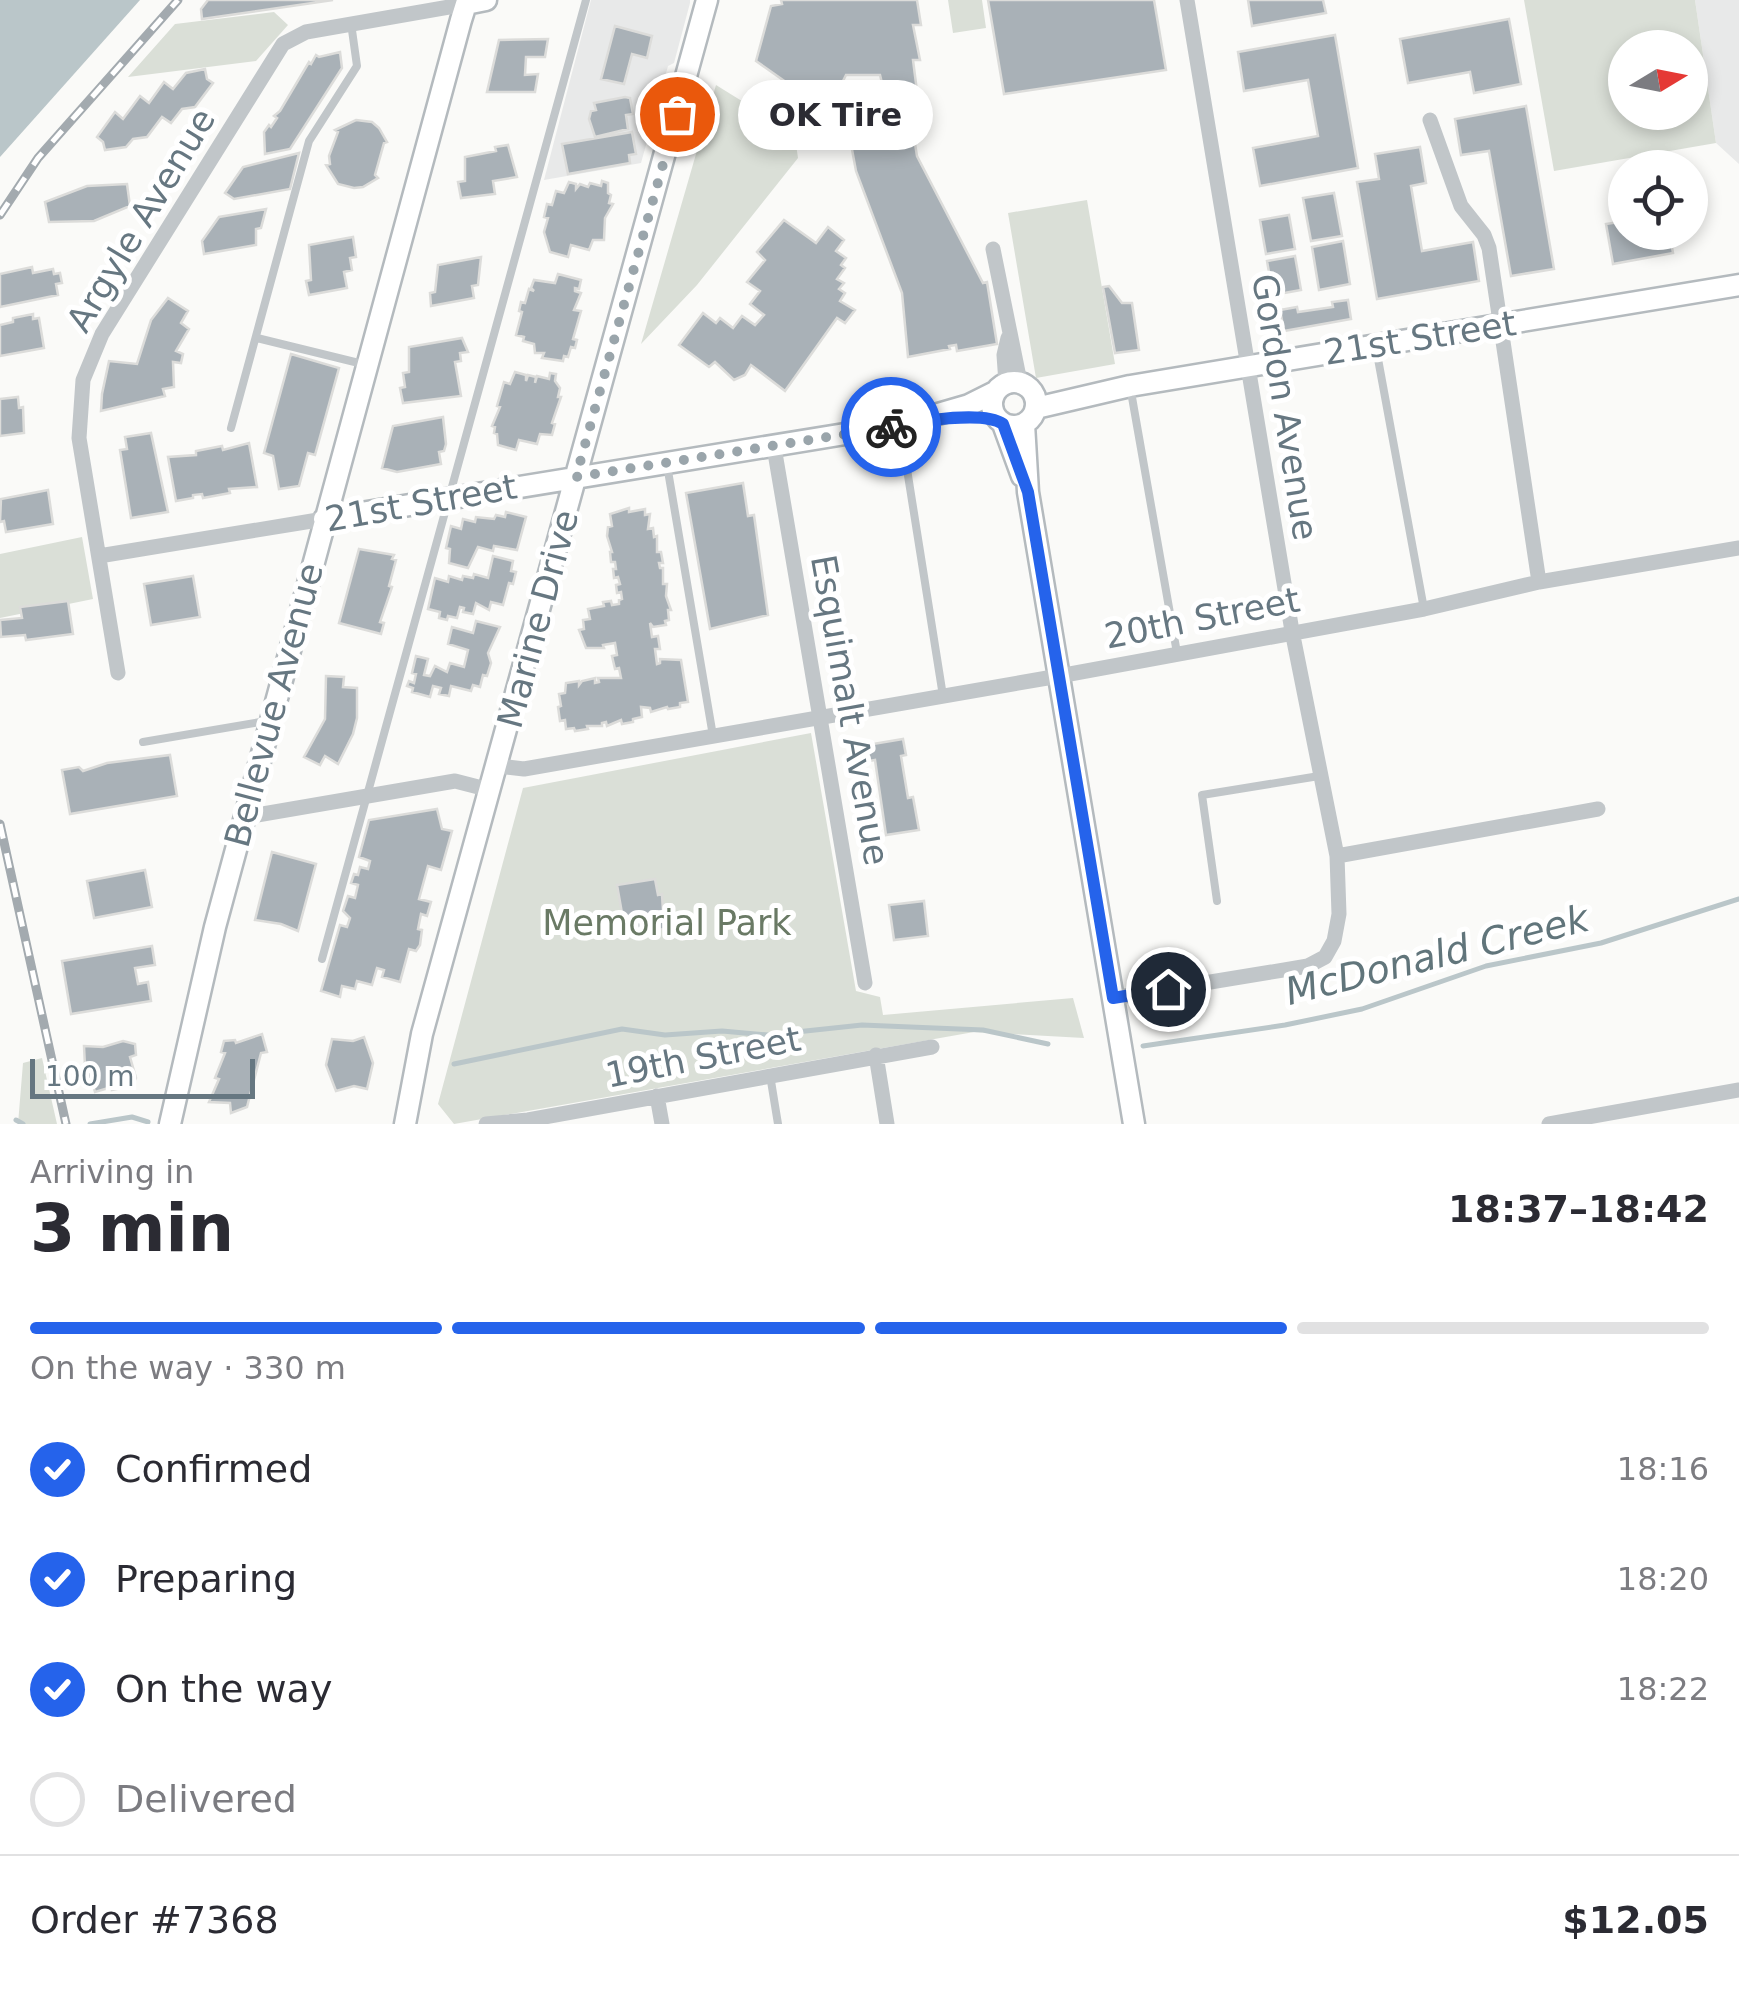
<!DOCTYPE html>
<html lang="en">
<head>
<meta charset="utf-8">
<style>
	body { margin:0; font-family:"DejaVu Sans",sans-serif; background:#f7f7f7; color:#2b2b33; height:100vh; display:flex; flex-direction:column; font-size:38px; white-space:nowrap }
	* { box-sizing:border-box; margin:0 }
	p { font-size:32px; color:#7c7c81 }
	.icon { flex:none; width:55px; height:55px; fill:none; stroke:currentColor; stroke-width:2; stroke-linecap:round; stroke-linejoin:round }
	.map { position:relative; height:1124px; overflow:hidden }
	.details { display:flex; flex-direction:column; background:#fff; flex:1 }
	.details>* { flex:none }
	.needle { width:65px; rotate:80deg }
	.buttons { position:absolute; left:1608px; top:30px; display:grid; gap:20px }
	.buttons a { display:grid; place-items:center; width:100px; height:100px; border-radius:50%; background:#fff; box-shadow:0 5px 15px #0003; font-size:50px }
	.scale { position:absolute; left:30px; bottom:25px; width:225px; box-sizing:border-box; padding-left:10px; border:5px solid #667781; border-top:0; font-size:28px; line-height:35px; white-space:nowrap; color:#667781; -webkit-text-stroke:8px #fff; paint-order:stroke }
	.pin { position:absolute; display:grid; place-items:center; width:85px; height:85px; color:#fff; margin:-42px; border:5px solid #fff; border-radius:50%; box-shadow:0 2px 10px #0007 }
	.courier { position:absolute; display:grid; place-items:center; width:100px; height:100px; margin:-50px; border:8px solid #2563eb; border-radius:50%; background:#fff; color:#222; box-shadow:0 2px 12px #0007 }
	.bubble { position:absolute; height:70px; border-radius:35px; background:#fff; box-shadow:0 5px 15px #0003; font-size:32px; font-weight:600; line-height:70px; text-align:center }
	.overview em { font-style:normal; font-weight:600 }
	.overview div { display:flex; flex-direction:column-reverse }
	.overview { display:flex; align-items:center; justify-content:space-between; height:170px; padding:0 30px }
	h1 { font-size:65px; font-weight:600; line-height:75px }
	.bar { display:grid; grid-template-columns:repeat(4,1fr); gap:15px 10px; align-content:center; height:120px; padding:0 30px }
	.bar i { height:12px; border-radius:8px; background:#e1e1e2 }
	.bar .current { background:#2563eb }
	.bar p { grid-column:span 4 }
	.line { display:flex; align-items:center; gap:25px; padding:0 30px; border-top:2px solid #e1e1e2 }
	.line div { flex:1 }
	ol { padding:0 30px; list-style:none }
	li { display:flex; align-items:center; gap:30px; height:110px }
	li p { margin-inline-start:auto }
	li .icon { padding:10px; border-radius:50%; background:#2563eb; color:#fff; stroke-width:4 }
	li:last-child { color:#7c7c81 }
	li i { width:55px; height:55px; border:5px solid #e1e1e2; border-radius:50% }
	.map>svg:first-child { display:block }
	.built { fill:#e8e9e9 }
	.green { fill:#dadfd7; fill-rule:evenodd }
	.water { fill:#bac6c9 }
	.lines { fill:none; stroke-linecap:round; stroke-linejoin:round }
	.stream { stroke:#bac6c9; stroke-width:5 }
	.building { fill:#a9b1b7; stroke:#dcdcda; stroke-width:2.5 }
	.secondary-casing { stroke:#b4babe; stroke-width:25 }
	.lane { stroke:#c1c6c9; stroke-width:8 }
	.street { stroke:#c1c6c9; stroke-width:15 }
	.secondary { stroke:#fff; stroke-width:20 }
	.rail-casing { stroke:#a3aaaf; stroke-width:9 }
	.rail { stroke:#fff; stroke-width:5; stroke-dasharray:15; stroke-linecap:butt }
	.done { stroke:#9aa5ab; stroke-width:10; stroke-dasharray:0 18 }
	.route { stroke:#2563eb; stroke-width:12 }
	.labels { text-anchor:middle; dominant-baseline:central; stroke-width:10; stroke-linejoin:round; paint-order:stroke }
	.street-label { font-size:35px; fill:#667781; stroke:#fff }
	.park-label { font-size:35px; fill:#6a7a65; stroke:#fff }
	.water-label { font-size:38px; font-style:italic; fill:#61757b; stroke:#fff }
</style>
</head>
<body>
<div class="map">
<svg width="1739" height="1124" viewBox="0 0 1739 1124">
	<rect width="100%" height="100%" fill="#fafaf8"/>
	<path class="built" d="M591,0H690V3L674,63L668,66L641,163L544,180Z
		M1695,0H1739V164L1716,143Z"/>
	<path class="green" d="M948,0H982L986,28L953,33Z
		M1524,0H1695L1716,143L1554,171ZM1625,48H1690V112H1625Z
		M274,12L288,25L256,61L128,77L175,24Z
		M716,85L787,129L795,137L798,158L697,285L641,344Z
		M1087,200L1115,364L1036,378L1008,213Z
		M82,537L93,599L0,618V554Z
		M811,733L856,991L880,997L883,1015L1073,998L1084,1038L974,1032L454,1124L438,1104L523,788Z
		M42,1058L57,1124H18L23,1063Z"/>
	<path class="water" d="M0,0H140L0,157Z"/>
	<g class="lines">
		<path class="stream" d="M1143,1046L1285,1025L1362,1009L1486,966L1601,943L1739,899
			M454,1064L622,1029L665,1035L722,1031L768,1035L862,1025L983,1030L1048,1044
			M16,1120L23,1124
			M90,1124L132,1117L148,1122"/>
	</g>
	<path class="building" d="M208,0H333L202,19L201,9Z
		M781,0H917L921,25H913L920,60H913L920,115L902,117L898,94L885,95L880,75H846L842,83L826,86L827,111L756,61L771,6L782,4Z
		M988,0H1154L1166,70L1004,94Z
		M1248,0H1323L1326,13L1252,26Z
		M1509,19L1521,84L1474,93L1470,72L1408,83L1400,39Z
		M615,26L652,36L647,58L632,54L624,84L601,79Z
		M1335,35L1358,168L1260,186L1253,148L1318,136L1308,80L1244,91L1238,52Z
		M548,39L545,57H526L525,75L538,74L535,92H487L499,40Z
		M340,52L342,68L290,149L265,154L264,132L269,125L271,127L277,118L274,116L280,111L309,62L311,64L316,55L319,57Z
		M205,69L207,79L213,83L195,107L182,109L171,123L162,117L147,137L133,139L126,147L105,150L103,142L97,137L115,112L123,119L140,96L149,103L164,82L173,89L186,73Z
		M625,97L630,98L633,114L626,115L628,129L595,137L589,119L591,111L596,110L594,103Z
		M1526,106L1554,269L1511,276L1489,151L1461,155L1455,119Z
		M911,119L917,156L983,283L987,282L997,344L957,351L956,345L949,346L950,349L908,357L902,293L856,171L848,128Z
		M356,120L372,122L379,128L387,142L384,143L375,175L378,178L363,187L354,188L338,184L326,165L330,164L329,156L338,132L335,130Z
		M632,132L636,154L629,155L630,163L568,174L562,144Z
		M508,145L517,177L493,181L495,194L461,198L458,182L465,181V157L496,151L495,147Z
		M1420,147L1426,183L1411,186L1422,251L1473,242L1479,281L1377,299L1357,182L1379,179L1375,154Z
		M299,153L290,189L234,199L225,193L243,167Z
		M602,181L608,183V193L611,195L609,203L613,204L605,218L604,240H593L589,250L571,245L568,257L550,252L544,232L548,218L544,217L547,204L552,205L556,191L564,193L569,182L576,184V189L580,184L588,187L590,183L601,186Z
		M127,184L130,206L94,221L49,222L45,202L87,186Z
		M1334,193L1342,236L1311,241L1303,198Z
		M266,209L261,228L256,229V245L204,254L202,241L219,217Z
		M1289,215L1295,249L1266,254L1260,220Z
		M784,220L816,243L828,227L844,240L836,251L846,258L841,265L845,268L837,279L844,283L839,289L845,293L840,301L855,310L845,323L837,318L785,391L751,365L745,375L734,380L715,362L709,367L679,345L703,313L716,323L720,318L733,328L742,316L755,325L764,315L750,304L760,291L747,282L765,260L757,252Z
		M1625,221V232H1685L1686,239L1671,241L1673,253L1613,264L1606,224Z
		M353,237L356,257L350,258L352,270L344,272L347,288L309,295L306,281L311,280L309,245Z
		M1343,241L1350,284L1319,290L1312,247Z
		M1295,256L1301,290L1273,295L1267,261Z
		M481,257L478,285L472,286L474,298L431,306L430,293L435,292L438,265Z
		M32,267L33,273L53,269L54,274L60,273L62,283L56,284L58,295L0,307V274Z
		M558,274L581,280L579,289L575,288V291L581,293L574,310L581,311L573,339L577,340L575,348L571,347L568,357L564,356L563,361L542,358L544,353H535L534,344L523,341L524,337L516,335L522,312L519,311L521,302L525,303L529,289L534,291L531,288L534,280L555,283Z
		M1109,286L1122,303H1132L1139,350L1115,353L1103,287Z
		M168,298L188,311L181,323L189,329L176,351L183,354L181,363L173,362L174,387L163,389L165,396L101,411L102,394L109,361L137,364L151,320Z
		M1348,300L1351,319L1284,331L1280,310L1297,307L1298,312L1333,307L1332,302Z
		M33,314V319L39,318L44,348L0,356V325L13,322V318Z
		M462,338L468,352L460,353L461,361L455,362L461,396L403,403L400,388L405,387L403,373L409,372V347Z
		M291,354L339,368L315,455L308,453L299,486L279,489L273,456L264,453Z
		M515,372L526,375V381L528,375L536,377L535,383L537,376L549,379L550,373L556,374L555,381L560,388L558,397H561L552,423L555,424L552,435L540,434L537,444L519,440L516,450L498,445L497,434L494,433L495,427L492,426L500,407L497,406L504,382L510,384Z
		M18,397L19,408L23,407L24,433L0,436V399Z
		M443,417L446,444L444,451L439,452L441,464L397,472L382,468L393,426Z
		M151,433L168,512L131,518L120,450L127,449L125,437Z
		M249,443L257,487L229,489L230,493L203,498L202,494L193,495V498L176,501L168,457L196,455V451L222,446L223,450Z
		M743,483L748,516L754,515L768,615L710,629L686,493Z
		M48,490L53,524L6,532L4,521L0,522L1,499Z
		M629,508V512L645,509V515L650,514L648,529L653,528L654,537L657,536V552H661L663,563H659L660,568H663V584H667L666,596L671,610H668L669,620L665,621L666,625L653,627L650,623L652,637L658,636L660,649H655L657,664L660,663V659L681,660L688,702L680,703V707L668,709L667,707L651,712L650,708L641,707L642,717L633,719V722L622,724L621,720L607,726L606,722L602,723V726H587L588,729L575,731L574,728L566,729L565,720L560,721L558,707L561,706L559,694L565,693L566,683L579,681V685L582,681L595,678V683L599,682L598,678H621L619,668L615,669L612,656L617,655L615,643L603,645L604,648H586L579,630L584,629L583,620L590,619L588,609L604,606L603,602L611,601L612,605L619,604V600L622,599L621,592L617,593L616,585L620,584L618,577L614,578L613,569H616L615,562H611L610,552H612L607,536L608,527L612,526L610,514Z
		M506,512L526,517L517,550L494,546L493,551L478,547L468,568L449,563L450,549L446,548L451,526L461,529L463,519L475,522L476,517L494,519L496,515L505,517Z
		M359,549L394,555L392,559L396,560L389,586L392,587L380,622L384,623L381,634L339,623Z
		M493,556L513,561L511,571L516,572L513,584L509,583L503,605L491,602L489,610L476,603L473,614L463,612L464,608L460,607L457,618L448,616L447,620L439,618L440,612L428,609L435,578L448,582L449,576L462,580L463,576L473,578L474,574L488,578Z
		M193,576L200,617L151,625L144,584Z
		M68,601L73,634L26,640L25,635L1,637L0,620L22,618L20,607Z
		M476,621L500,627L488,653L491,663L487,676L483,675L480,687L473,685L471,691L451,686L449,696L439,694L441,688L433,686L430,697L412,692L413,688L407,686L409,681L414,683L416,674L412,673L416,656L428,659L424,675L430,676L435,666L447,672L450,663L464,667L468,650L448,644L452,627L473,633Z
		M326,676L344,677L343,687L357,688V718L353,734L338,764L325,756L320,765L304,757L325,719Z
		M903,739L906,755L901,756L908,798L913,797L919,830L886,835L875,760L869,761L867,745Z
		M170,755L177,796L70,814L62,770L79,767L83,771L107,763Z
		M437,809L442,829L452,831L441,870L428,866L419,899L431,902L427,916L421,914L418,929L422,930L420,945L416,951L409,949L400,982L382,977L384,970L377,968L372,985L357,981L355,989L342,986L340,997L321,991L340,925L347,927L350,918L343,911L348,896L355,898L358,885L351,883L354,874L358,875L360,867L368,869L370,861L359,857L369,820Z
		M272,852L316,864L298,931L281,924L255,920Z
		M145,870L152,907L94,918L87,881Z
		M655,879L658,895L662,894L664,929L626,936L617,885Z
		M924,901L928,936L894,940L889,905Z
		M152,946L155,965L135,968L138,984L148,982L151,1001L71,1014L62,961Z
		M262,1034L267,1052L261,1053L247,1107L231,1113L230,1103L209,1102L219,1079L215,1078L225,1053L221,1052L224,1041L235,1040L236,1043Z
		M364,1037L373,1063L367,1089L354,1086L336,1091L326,1065L332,1039L353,1041Z
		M123,1041L135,1044L136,1055L130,1057L136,1078L134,1082L125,1084L126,1087L112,1090V1087L95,1092L93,1085L86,1087L84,1046L103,1047Z"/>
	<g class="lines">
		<defs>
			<path id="secondary" d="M992 404a22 22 0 1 1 44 0a22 22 0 1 1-44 0Z
				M1036,408L1130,386L1739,285
				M1003,424L1022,476
				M1024,424L1028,492L1134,1124
				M324,519L900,425L969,405L995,392
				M170,1124L215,927L461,20L466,4L486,0
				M405,1124L422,1034L707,0"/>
		</defs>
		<use href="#secondary" class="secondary-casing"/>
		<path class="lane" d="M257,338L367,365
			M1376,348L1424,609
			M1130,386L1177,653
			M900,425L943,696
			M231,428L309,141L357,66L351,23
			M667,465L713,736
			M143,742L266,721
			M1217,901L1202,795L1319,776
			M322,959L586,0
			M770,1075L778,1124"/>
		<path class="street" d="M1430,120L1461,206L1484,235L1489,248L1539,582
			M993,249L1020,382
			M1006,383L1004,355L1008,338
			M774,447L865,983
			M99,556L324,519
			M118,673L79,438L83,380L102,334L283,44L306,32L466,4L467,0
			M498,766L524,769L1059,676L1424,609L1539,582L1739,548
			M245,813L257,815L455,781L490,790
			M1337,856L1598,809
			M1113,998L1308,966L1325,957L1334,941L1339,914L1337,856L1292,631L1187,0
			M876,1055L887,1124
			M657,1096L662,1124
			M486,1124L528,1120L932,1047
			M1549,1124L1739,1090"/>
		<use href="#secondary" class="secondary"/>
		<defs>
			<path id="rail" d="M0,215L38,158L178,0
				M0,824L66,1124"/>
		</defs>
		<use href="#rail" class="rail-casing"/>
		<use href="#rail" class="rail"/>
	</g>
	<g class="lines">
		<path class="done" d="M677,114L576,477L891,427"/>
		<path class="route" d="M891,427C916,422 983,410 1003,424L1028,492L1113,998L1168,989"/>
	</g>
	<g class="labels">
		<g class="street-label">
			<text transform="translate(141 220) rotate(-59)">Argyle Avenue</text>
			<text transform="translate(1420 338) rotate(-9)">21st Street</text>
			<text transform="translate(1285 407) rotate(81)">Gordon Avenue</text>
			<text transform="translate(421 503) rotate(-10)">21st Street</text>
			<text transform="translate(1202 618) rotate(-11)">20th Street</text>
			<text transform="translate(538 619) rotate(-75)">Marine Drive</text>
			<text transform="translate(274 705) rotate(-75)">Bellevue Avenue</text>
			<text transform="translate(850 710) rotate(80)">Esquimalt Avenue</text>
			<text transform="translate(703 1057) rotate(-11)">19th Street</text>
		</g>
		<g class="park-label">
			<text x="667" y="923">Memorial Park</text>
		</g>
		<g class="water-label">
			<text transform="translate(1437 955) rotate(-14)">McDonald Creek</text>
		</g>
	</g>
</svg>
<div class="buttons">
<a><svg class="needle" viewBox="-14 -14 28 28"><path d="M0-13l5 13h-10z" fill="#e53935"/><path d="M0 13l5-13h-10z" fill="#7c7c81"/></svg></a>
<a><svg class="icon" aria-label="locate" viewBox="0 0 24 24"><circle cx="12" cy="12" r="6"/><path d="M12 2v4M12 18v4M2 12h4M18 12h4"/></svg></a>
</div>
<div class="scale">100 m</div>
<div class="pin" style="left:677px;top:114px;background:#ea580c"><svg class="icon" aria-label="bag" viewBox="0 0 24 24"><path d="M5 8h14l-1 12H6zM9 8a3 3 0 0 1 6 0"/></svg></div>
<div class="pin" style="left:1168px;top:989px;background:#1f2937"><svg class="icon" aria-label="home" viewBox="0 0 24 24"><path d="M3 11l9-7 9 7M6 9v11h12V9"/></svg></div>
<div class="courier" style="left:891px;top:427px"><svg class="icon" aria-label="bike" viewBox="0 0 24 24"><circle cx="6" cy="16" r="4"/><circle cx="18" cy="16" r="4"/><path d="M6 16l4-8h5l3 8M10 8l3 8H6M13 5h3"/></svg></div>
<div class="bubble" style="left:738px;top:80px;width:195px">OK Tire</div>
</div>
<section class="details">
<div class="overview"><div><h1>3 min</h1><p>Arriving in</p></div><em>18:37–18:42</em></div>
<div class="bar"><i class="current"></i><i class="current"></i><i class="current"></i><i></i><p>On the way · 330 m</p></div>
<ol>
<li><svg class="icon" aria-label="check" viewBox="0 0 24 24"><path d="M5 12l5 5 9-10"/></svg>Confirmed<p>18:16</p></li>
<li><svg class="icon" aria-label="check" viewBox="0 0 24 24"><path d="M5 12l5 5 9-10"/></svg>Preparing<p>18:20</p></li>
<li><svg class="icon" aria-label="check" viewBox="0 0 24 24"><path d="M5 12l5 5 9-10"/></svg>On the way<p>18:22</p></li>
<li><i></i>Delivered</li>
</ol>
<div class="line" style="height:130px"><div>Order #7368</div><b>$12.05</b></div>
</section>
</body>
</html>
